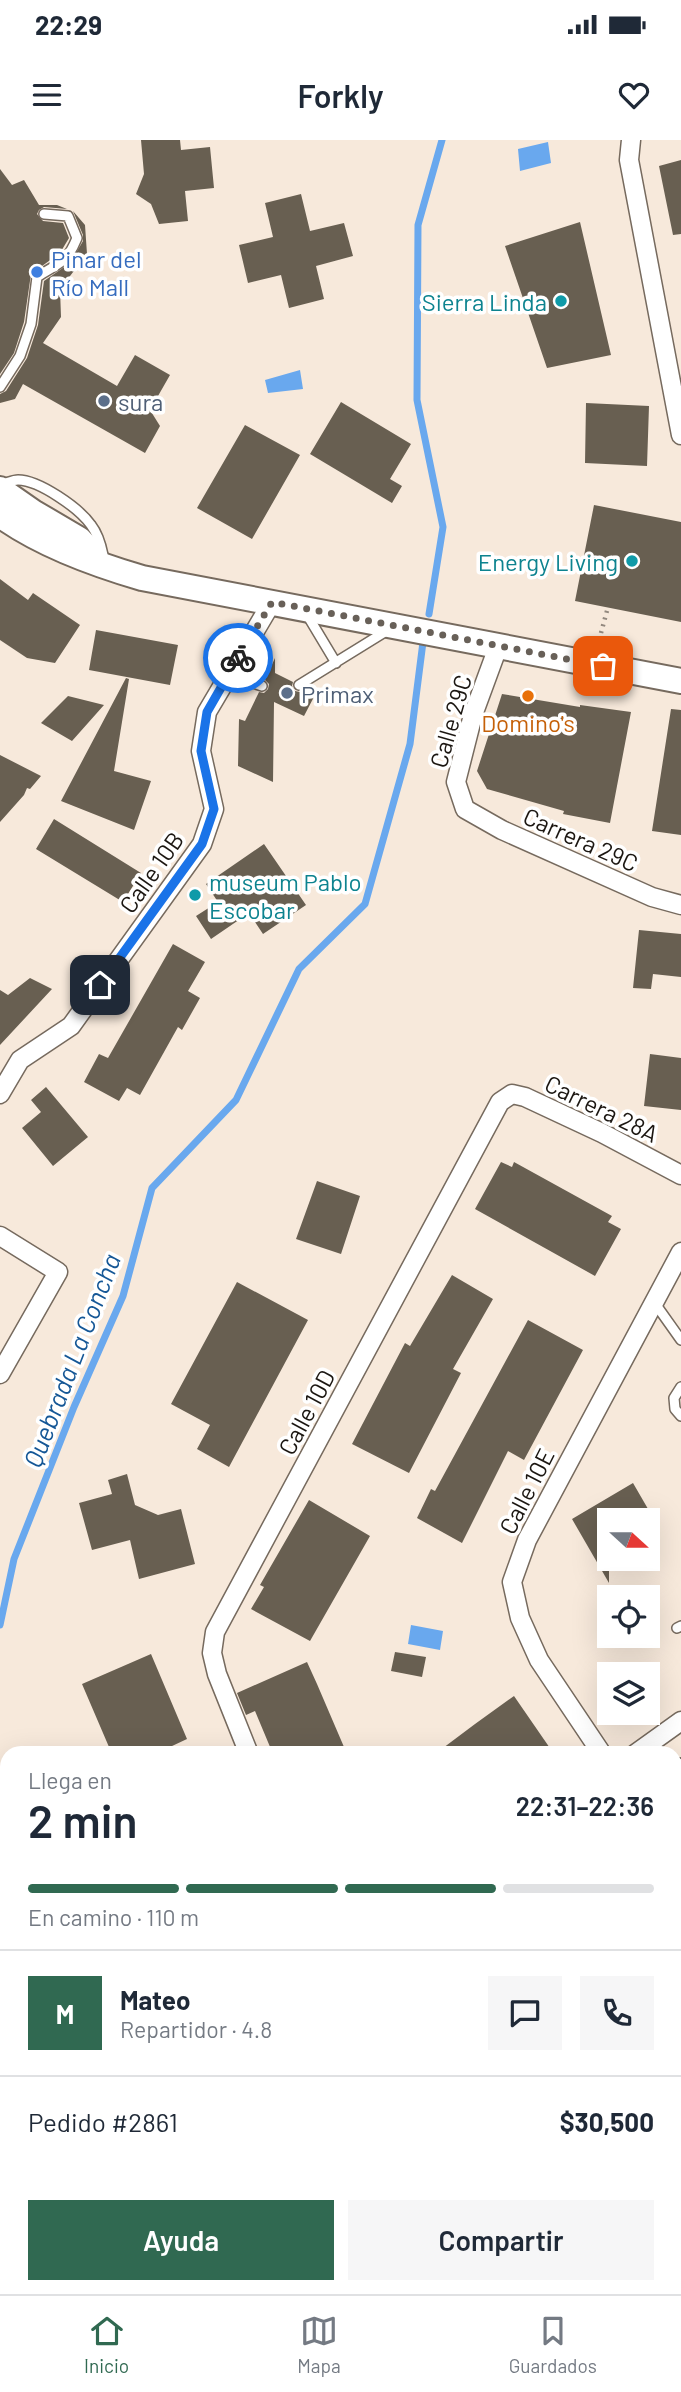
<!DOCTYPE html>
<html lang="es">
<head>
<meta charset="utf-8">
<style>
	body { margin:0; font-family:Barlow,sans-serif; background:#f6f6f7; color:#1f2937; height:100vh; display:flex; flex-direction:column; font-size:26px; white-space:nowrap }
	* { box-sizing:border-box; margin:0 }
	p { font-size:23px; color:#747a83 }
	.icon { flex:none; width:38px; height:38px; fill:none; stroke:currentColor; stroke-width:2; stroke-linecap:round; stroke-linejoin:round }
	.map { position:relative; flex:1; overflow:hidden }
	.details { position:absolute; left:0px; top:1606px; width:682px; height:548px; display:flex; flex-direction:column; background:#fff; border-radius:21px 21px 0 0; box-shadow:0 7px 28px #0002 }
	.details>* { flex:none }
	.needle { width:46px; rotate:111deg }
	.tools { position:absolute; left:597px; top:1368px; display:grid; gap:14px }
	.tools a { display:grid; place-items:center; width:63px; height:63px; border-radius:0px; background:#fff; box-shadow:0 7px 28px #0002; font-size:35px }
	.pin { position:absolute; display:grid; place-items:center; width:60px; height:60px; color:#fff; margin:-30px; border-radius:14px; box-shadow:0 4px 10px #0006 }
	.courier { position:absolute; display:grid; place-items:center; width:70px; height:70px; margin:-35px; border:5px solid #1a73e8; border-radius:50%; background:#fff; color:#222; box-shadow:0 2px 9px #0007 }
	.headline em { font-style:normal; font-weight:600 }
	.headline div { display:flex; flex-direction:column-reverse }
	.headline { display:flex; align-items:center; justify-content:space-between; height:119px; padding:0 28px }
	h1 { font-size:46px; font-weight:600; line-height:52px }
	.bar { display:grid; grid-template-columns:repeat(4,1fr); gap:10px 7px; align-content:center; height:84px; padding:0 28px }
	.bar i { height:9px; border-radius:5px; background:#e0e1e3 }
	.bar .on { background:#306951 }
	.bar p { grid-column:span 4 }
	.line { display:flex; align-items:center; gap:18px; padding:0 28px; border-top:2px solid #e0e1e3 }
	.line div { flex:1 }
	.round { display:grid; place-items:center; flex:none; width:74px; height:74px; border-radius:0px; background:#f6f6f7 }
	.action { display:flex; gap:14px; margin-top:auto; padding:14px 28px }
	.action a { flex:1; height:80px; border-radius:0px; background:#306951; color:#fff; font-size:28px; font-weight:600; line-height:80px; text-align:center }
	.action a+a { background:#f6f6f7; color:#1f2937 }
	.status { display:flex; justify-content:space-between; align-items:center; height:49px; padding:0 35px; background:#fff; direction:ltr }
	.status svg { height:19px; fill:currentColor }
	header { display:flex; justify-content:space-between; align-items:center; height:91px; padding:0 28px; background:#fff; font-size:32px; font-weight:600 }
	.menu { display:flex; justify-content:space-around; align-items:center; height:98px; border-top:2px solid #e0e1e3; background:#fff; font-size:19px; color:#747a83 }
	.menu a { display:grid; justify-items:center; gap:4px }
	.menu .on { color:#306951 }
	.map>svg:first-child { display:block }
	.water { fill:#69a8ee }
	.lines { fill:none; stroke-linecap:round; stroke-linejoin:round }
	.stream { stroke:#69a8ee; stroke-width:7 }
	.building { fill:#685f51 }
	.service-casing { stroke:#766a5e; stroke-width:12 }
	.minor-casing { stroke:#766a5e; stroke-width:21 }
	.secondary-casing { stroke:#766a5e; stroke-width:28 }
	.path { stroke:#92887e; stroke-width:4.5; stroke-dasharray:2 5; stroke-linecap:butt }
	.service { stroke:#fff; stroke-width:9 }
	.minor { stroke:#fff; stroke-width:18 }
	.secondary { stroke:#fff; stroke-width:24 }
	.done { stroke:#686058; stroke-width:7; stroke-dasharray:0 12.6 }
	.route { stroke:#1a73e8; stroke-width:9 }
	.shop-dot { fill:#3f7fe0; stroke:#fff; stroke-width:2.5 }
	.culture-dot { fill:#0f9aa8; stroke:#fff; stroke-width:2.5 }
	.service-dot { fill:#5c6f8a; stroke:#fff; stroke-width:2.5 }
	.food-dot { fill:#e8710a; stroke:#fff; stroke-width:2.5 }
	.labels { text-anchor:middle; dominant-baseline:central; stroke-width:7; stroke-linejoin:round; paint-order:stroke }
	.shop-label { font-size:24px; fill:#366cbe; stroke:#fff; text-anchor:start }
	.culture-label { font-size:24px; fill:#0d838f; stroke:#fff; text-anchor:end }
	.service-label { font-size:24px; fill:#4e5e75; stroke:#fff; text-anchor:start }
	.street-label { font-size:24px; fill:#1b1611; stroke:#fff }
	.food-label { font-size:24px; fill:#c56008; stroke:#fff }
	.water-label { font-size:26px; font-style:italic; fill:#155796; stroke:#fff }
</style>
</head>
<body>
<div class="status"><b>22:29</b><svg viewBox="0 0 49 12"><path d="M0 12V9h3v3zM5 12V6h3v6zM10 12V3h3v9zM15 12V0h3v12zM26 1h20v11H26zM47 4h2v5h-2z"/></svg></div>
<header><svg class="icon" aria-label="menu" viewBox="0 0 24 24"><path d="M4 6h16M4 12h16M4 18h16"/></svg>Forkly<svg class="icon" aria-label="heart" viewBox="0 0 24 24"><path d="M12 20l-8-8c-3-5 5-10 8-4 3-6 11-1 8 4z"/></svg></header>
<div class="map">
<svg width="681" height="2154" viewBox="0 0 681 2154">
	<rect width="100%" height="100%" fill="#f7e9db"/>
	<path class="water" d="M548,2L551,23L520,31L518,9Z
		M300,230L303,249L268,253L265,240Z
		M411,1485L443,1491L440,1510L408,1504Z"/>
	<g class="lines">
		<path class="stream" d="M429,474L443,387L417,260L418,85L442,0
			M0,1485L14,1419L74,1267L123,1156L152,1048L236,960L299,829L365,764L410,604L423,502"/>
	</g>
	<path class="building" d="M141,0H180L181,10L210,7L214,48L185,51L188,81L159,84L151,64L136,54L144,34Z
		M681,20V94L673,95L659,26Z
		M0,29L12,45L24,40L39,65H57L67,69L44,67L39,70L37,74L43,81L63,83L69,98L60,113L31,134L24,182L14,213L0,234Z
		M301,54L310,91L344,83L353,116L316,126L324,159L289,168L281,135L248,143L239,105L273,97L265,63Z
		M73,71L85,85L87,114L60,149L61,177L43,203L117,246L135,215L170,235L150,270L160,286L145,313L23,244L15,259L0,263V254L6,251L27,218L38,185L44,141L70,123L83,101V95Z
		M580,82L611,215L547,228L505,106Z
		M341,262L411,304L390,339L402,346L392,363L310,314Z
		M586,263L649,266L647,326L585,323Z
		M245,285L300,315L252,399L197,368Z
		M594,365L681,382V482L575,461Z
		M0,439L28,460L33,453L80,485L55,523L27,518L0,500Z
		M96,490L178,505L170,545L89,530Z
		M275,518V533L293,542L292,546L295,551L300,552L307,548L316,553L304,576L274,562L273,642L238,626L239,579L245,581L259,552L264,553L268,549L269,544L265,540Z
		M126,538L129,539L114,631L151,641L134,690L61,661Z
		M502,554L580,567V565L631,572L610,683L563,674L564,671L487,649L477,631Z
		M68,556L104,565L72,601L41,583Z
		M671,569L681,570V695L652,691Z
		M0,615L41,636L30,649L27,648L24,655L0,682Z
		M54,679L141,733L123,762L36,709Z
		M264,704L306,765L263,794L249,773L211,799L196,776L218,762L206,744Z
		M639,790L681,794V837L653,834L651,849L633,848Z
		M173,804L205,822L188,851L200,858L182,890L178,887L140,955L127,948L119,961L84,942L99,914L108,918Z
		M30,838L52,849L0,905V850L8,855Z
		M650,914L681,918V970L644,966Z
		M46,947L88,997L53,1026L22,988L41,972L31,960Z
		M501,1022L512,1027L514,1022L612,1076L608,1082L621,1089L595,1136L475,1069Z
		M317,1041L360,1056L341,1114L296,1099Z
		M452,1135L493,1159L453,1229L461,1233L409,1333L352,1304L405,1203L410,1206Z
		M237,1142L308,1180L229,1327L197,1309L210,1285L171,1264Z
		M528,1180L583,1210L524,1320L508,1311L462,1403L417,1378L431,1349L435,1351Z
		M127,1334L135,1365L158,1375L181,1369L195,1424L139,1439L130,1400L92,1410L79,1363L112,1354L108,1340Z
		M633,1343L655,1381H609V1443L572,1379Z
		M309,1360L370,1396L310,1501L251,1469L264,1447L260,1445Z
		M395,1512L426,1517L422,1537L391,1531Z
		M151,1514L187,1599L155,1614H112L82,1544Z
		M307,1522L317,1544L347,1614H273L255,1571L246,1575L237,1553Z
		M514,1556L554,1614H435L475,1584Z"/>
	<g class="lines">
		<defs>
			<path id="service" d="M0,247L20,216L31,184L37,137C59,122 66,125 77,98L68,76L44,74
				M2,344C7,343 13,340 18,340C39,340 79,368 91,385C98,394 101,405 103,415
				M306,473L336,523
				M229,535L262,546
				M299,545L388,490
				M654,1162L681,1200
				M681,1247L674,1258L675,1269L681,1276
				M677,1488L681,1486
				M0,2027L7,2022
				M0,2053L7,2062"/>
			<path id="minor" d="M631,0L629,20L681,295
				M498,507L473,575L456,642L465,669L502,690L652,757L681,765
				M0,954L20,920L71,886L202,704L214,669L201,611L207,572L272,462
				M0,1096L58,1132L0,1234
				M249,1614L217,1534L212,1513L215,1492L500,962L512,954L525,957L602,993L681,1035
				M602,1614L539,1520L520,1478L512,1442L527,1400L681,1112
				M635,1614L681,1581
				M676,1728L681,1734
				M676,2030L681,2039
				M676,2078L681,2074V2070
				M476,2147L482,2154
				M639,2147L640,2154"/>
			<path id="secondary" d="M0,349L33,372L79,399L91,412
				M0,375C41,405 94,424 142,438L681,541
				M676,1635L681,1631
				M0,2079L7,2076"/>
		</defs>
		<use href="#service" class="service-casing"/>
		<use href="#minor" class="minor-casing"/>
		<use href="#secondary" class="secondary-casing"/>
		<path class="path" d="M601,493L608,467"/>
		<use href="#service" class="service"/>
		<use href="#minor" class="minor"/>
		<use href="#secondary" class="secondary"/>
	</g>
	<g class="lines">
		<path class="done" d="M238,518L272,462L603,526"/>
		<path class="route" d="M100,845L202,704L214,669L201,611L207,572L238,518"/>
	</g>
	<circle class="shop-dot" cx="37" cy="132" r="7"/>
	<g class="culture-dot">
		<circle cx="561" cy="161" r="7"/>
		<circle cx="632" cy="421" r="7"/>
		<circle cx="195" cy="755" r="7"/>
	</g>
	<g class="service-dot">
		<circle cx="104" cy="261" r="7"/>
		<circle cx="287" cy="553" r="7"/>
	</g>
	<circle class="food-dot" cx="528" cy="556" r="7"/>
	<g class="labels">
		<g class="shop-label">
			<text x="51" y="118">Pinar del<tspan x="51" dy="28">Río Mall</tspan></text>
		</g>
		<g class="culture-label">
			<text x="547" y="161">Sierra Linda</text>
			<text x="618" y="421">Energy Living</text>
			<text x="209" y="741" text-anchor="start">museum Pablo<tspan x="209" dy="28">Escobar</tspan></text>
		</g>
		<g class="service-label">
			<text x="118" y="261">sura</text>
			<text x="301" y="553">Primax</text>
		</g>
		<g class="street-label">
			<text transform="translate(450 581) rotate(-74)">Calle 29C</text>
			<text transform="translate(581 699) rotate(24)">Carrera 29C</text>
			<text transform="translate(151 732) rotate(-55)">Calle 10B</text>
			<text transform="translate(602 968) rotate(26)">Carrera 28A</text>
			<text transform="translate(306 1272) rotate(-62)">Calle 10D</text>
			<text transform="translate(526 1351) rotate(-63)">Calle 10E</text>
		</g>
		<g class="food-label">
			<text x="528" y="582">Domino's</text>
		</g>
		<g class="water-label">
			<text transform="translate(71 1220) rotate(-69)">Quebrada La Concha</text>
		</g>
	</g>
</svg>
<div class="tools">
<a><svg class="needle" viewBox="-14 -14 28 28"><path d="M0-13l5 13h-10z" fill="#e53935"/><path d="M0 13l5-13h-10z" fill="#747a83"/></svg></a>
<a><svg class="icon" aria-label="locate" viewBox="0 0 24 24"><circle cx="12" cy="12" r="6"/><path d="M12 2v4M12 18v4M2 12h4M18 12h4"/></svg></a>
<a><svg class="icon" aria-label="layers" viewBox="0 0 24 24"><path d="M12 4l9 5-9 5-9-5zM3 14l9 5 9-5"/></svg></a>
</div>
<div class="pin" style="left:603px;top:526px;background:#ea580c"><svg class="icon" aria-label="bag" viewBox="0 0 24 24"><path d="M5 8h14l-1 12H6zM9 8a3 3 0 0 1 6 0"/></svg></div>
<div class="pin" style="left:100px;top:845px;background:#1f2937"><svg class="icon" aria-label="home" viewBox="0 0 24 24"><path d="M3 11l9-7 9 7M6 9v11h12V9"/></svg></div>
<div class="courier" style="left:238px;top:518px"><svg class="icon" aria-label="bike" viewBox="0 0 24 24"><circle cx="6" cy="16" r="4"/><circle cx="18" cy="16" r="4"/><path d="M6 16l4-8h5l3 8M10 8l3 8H6M13 5h3"/></svg></div>
<section class="details">
<div class="headline"><div><h1>2 min</h1><p>Llega en</p></div><em>22:31–22:36</em></div>
<div class="bar"><i class="on"></i><i class="on"></i><i class="on"></i><i></i><p>En camino · 110 m</p></div>
<div class="line" style="height:126px"><b class="round" style="background:#306951;color:#fff">M</b><div><b>Mateo</b><p>Repartidor · 4.8</p></div><a class="round"><svg class="icon" aria-label="chat" viewBox="0 0 24 24"><path d="M4 5h16v11H9l-5 4z"/></svg></a><a class="round"><svg class="icon" aria-label="phone" viewBox="0 0 24 24"><path d="M5 4h4l2 5-3 2q2 4 5 5l2-3 5 2v4C11 20 4 13 5 4z"/></svg></a></div>
<div class="line" style="height:91px"><div>Pedido #2861</div><b>$30,500</b></div>
<div class="action"><a>Ayuda</a><a>Compartir</a></div>
</section>
</div>
<nav class="menu">
<a class="on"><svg class="icon" aria-label="home" viewBox="0 0 24 24"><path d="M3 11l9-7 9 7M6 9v11h12V9"/></svg>Inicio</a>
<a><svg class="icon" aria-label="map" viewBox="0 0 24 24"><path d="M3 6l6-2 6 2 6-2v14l-6 2-6-2-6 2zM9 4v14M15 6v14"/></svg>Mapa</a>
<a><svg class="icon" aria-label="saved" viewBox="0 0 24 24"><path d="M7 4h10v16l-5-4-5 4z"/></svg>Guardados</a>
</nav>
</body>
</html>
